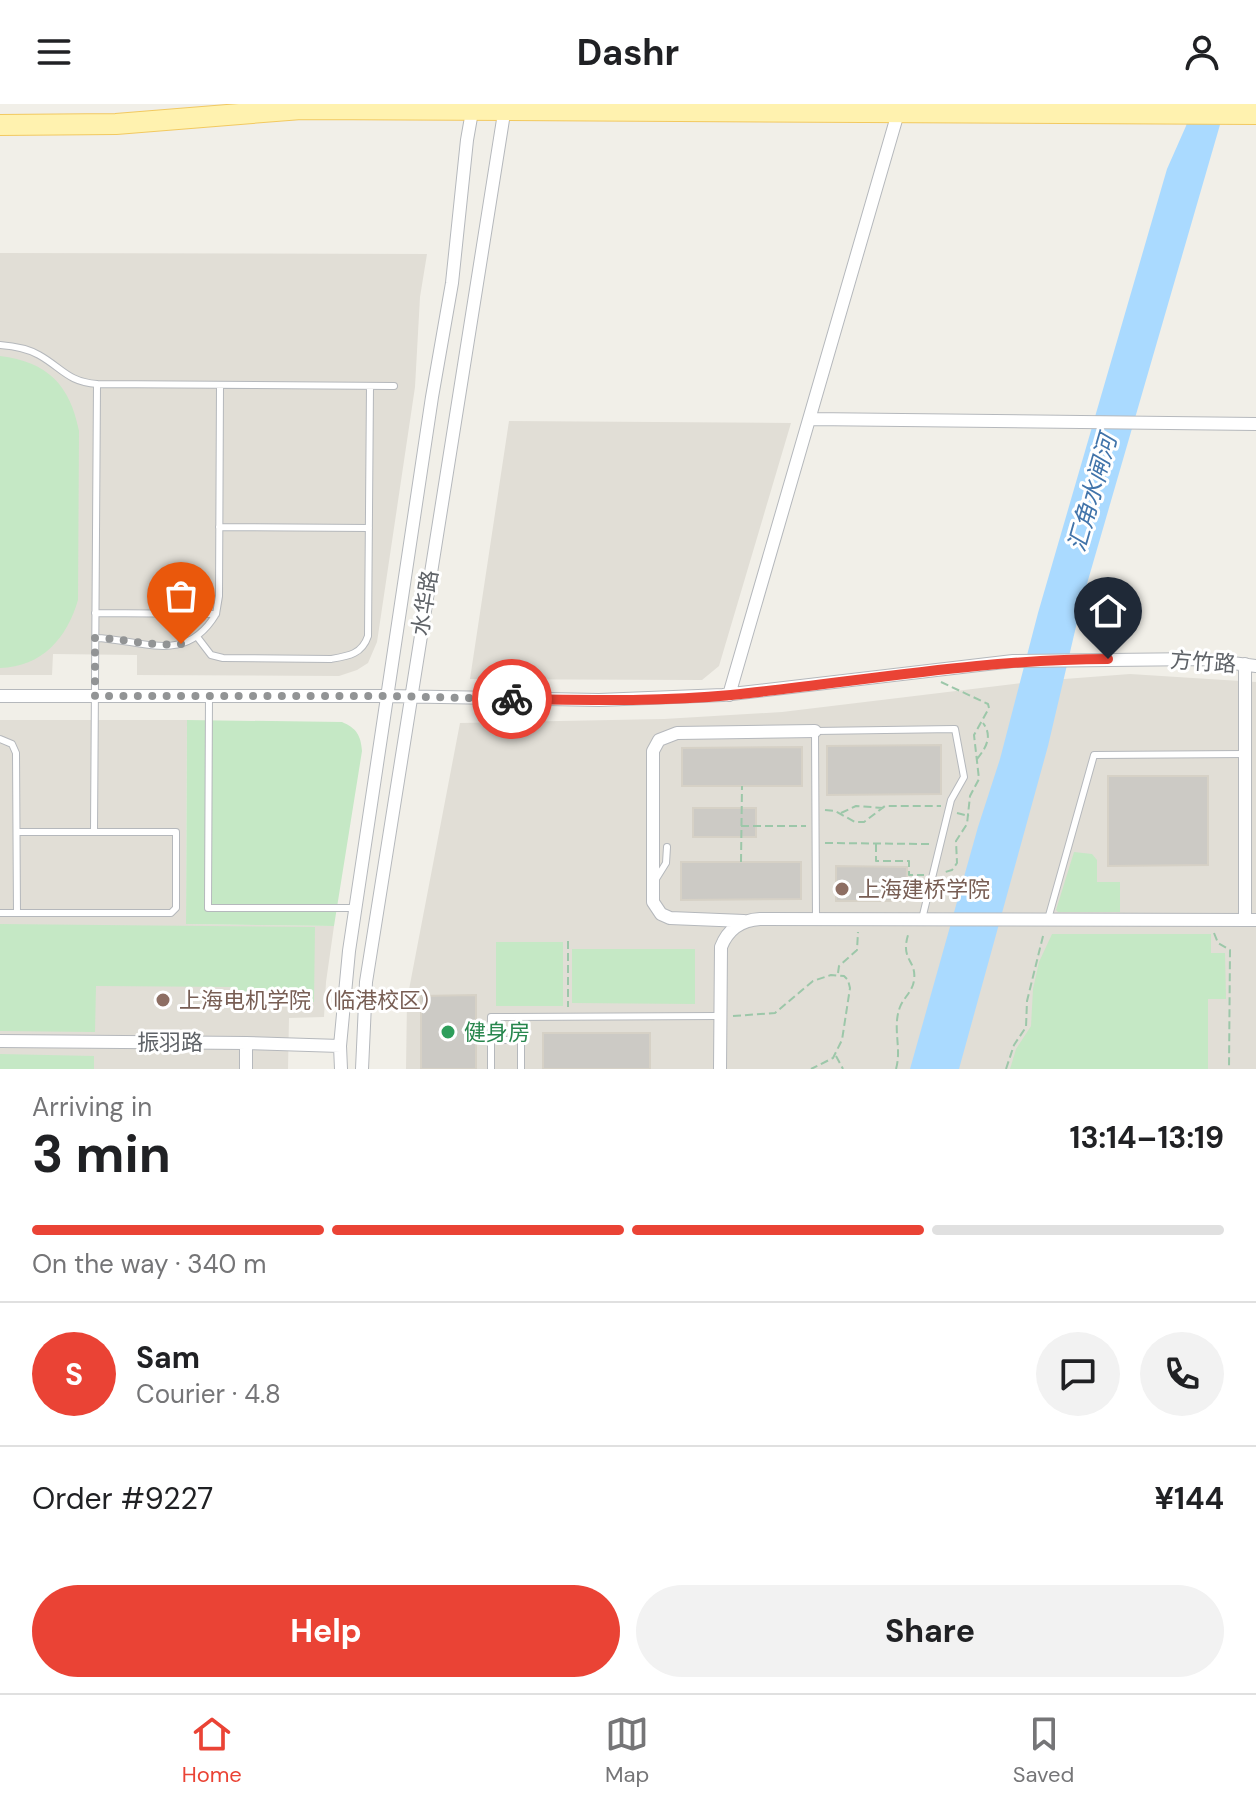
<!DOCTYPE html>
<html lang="en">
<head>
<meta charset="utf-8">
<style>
	body { margin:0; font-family:"DM Sans","Noto Sans SC",sans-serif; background:#f2f2f2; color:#202124; height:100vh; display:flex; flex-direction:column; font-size:30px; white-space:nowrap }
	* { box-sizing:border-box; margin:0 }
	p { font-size:26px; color:#757577 }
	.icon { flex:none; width:44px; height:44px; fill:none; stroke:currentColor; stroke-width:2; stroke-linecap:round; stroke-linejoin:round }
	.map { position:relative; height:965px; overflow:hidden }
	.side { display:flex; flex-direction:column; background:#fff; flex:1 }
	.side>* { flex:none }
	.pin { position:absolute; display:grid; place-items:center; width:68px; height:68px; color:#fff; margin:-82px -34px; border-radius:50% 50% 50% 0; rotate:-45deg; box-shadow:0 0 8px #0007 }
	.pin .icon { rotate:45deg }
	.courier { position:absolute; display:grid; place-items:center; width:80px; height:80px; margin:-40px; border:6px solid #ea4335; border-radius:50%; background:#fff; color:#222; box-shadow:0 2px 10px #0007 }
	.head em { font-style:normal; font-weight:700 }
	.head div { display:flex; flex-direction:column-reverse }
	.head { display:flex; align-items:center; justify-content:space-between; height:136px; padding:0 32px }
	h1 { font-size:52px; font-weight:700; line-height:60px }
	.bar { display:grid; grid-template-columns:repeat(4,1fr); gap:12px 8px; align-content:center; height:96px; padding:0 32px }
	.bar i { height:10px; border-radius:6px; background:#e0e0e0 }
	.bar .current { background:#ea4335 }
	.bar p { grid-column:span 4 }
	.line { display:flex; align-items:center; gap:20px; padding:0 32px; border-top:2px solid #e0e0e0 }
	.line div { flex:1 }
	.round { display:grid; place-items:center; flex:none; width:84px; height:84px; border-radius:42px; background:#f2f2f2 }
	.action { display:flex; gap:16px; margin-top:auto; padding:16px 32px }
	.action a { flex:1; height:92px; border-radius:48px; background:#ea4335; color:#fff; font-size:32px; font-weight:700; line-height:92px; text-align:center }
	.action a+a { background:#f2f2f2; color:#202124 }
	header { display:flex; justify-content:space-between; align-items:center; height:104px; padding:0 32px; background:#fff; font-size:36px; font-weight:700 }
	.tabs { display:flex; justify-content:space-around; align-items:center; height:112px; border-top:2px solid #e0e0e0; background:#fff; font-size:22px; color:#757577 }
	.tabs a { display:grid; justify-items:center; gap:4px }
	.tabs .current { color:#ea4335 }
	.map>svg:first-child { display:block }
	.education { fill:#e1ded6 }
	.green { fill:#c5e8c5 }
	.water { fill:#aadaff }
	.building { fill:#cccac5; stroke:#d6d1c6; stroke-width:2 }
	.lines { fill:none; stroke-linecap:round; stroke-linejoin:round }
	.service-casing { stroke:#b5b8bc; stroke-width:8 }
	.minor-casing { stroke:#b5b8bc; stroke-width:14 }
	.primary-casing { stroke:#f2c960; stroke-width:22 }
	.path { stroke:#9cc7a9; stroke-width:2; stroke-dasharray:8 4; stroke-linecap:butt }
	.service { stroke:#fff; stroke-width:6 }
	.minor { stroke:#fff; stroke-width:12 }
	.primary { stroke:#fff2af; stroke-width:20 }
	.done { stroke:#929495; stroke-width:8; stroke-dasharray:0 14.4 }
	.route { stroke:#ea4335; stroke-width:10 }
	.education-dot { fill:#8d6e63; stroke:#fff; stroke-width:3 }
	.leisure-dot { fill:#2e9e5b; stroke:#fff; stroke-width:3 }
	.labels { text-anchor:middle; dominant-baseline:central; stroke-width:6; stroke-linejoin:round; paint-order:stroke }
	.street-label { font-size:22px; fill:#5f6368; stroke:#fff }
	.education-label { font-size:22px; fill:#785e54; stroke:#fff; text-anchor:start }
	.leisure-label { font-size:22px; fill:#27864d; stroke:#fff; text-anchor:start }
	.water-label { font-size:24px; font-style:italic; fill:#4174aa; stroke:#fff }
</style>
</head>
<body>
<header><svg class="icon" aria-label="menu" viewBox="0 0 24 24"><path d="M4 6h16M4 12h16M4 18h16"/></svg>Dashr<svg class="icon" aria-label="person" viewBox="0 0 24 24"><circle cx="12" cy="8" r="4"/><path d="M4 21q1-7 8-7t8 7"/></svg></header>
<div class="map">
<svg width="1256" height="965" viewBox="0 0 1256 965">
	<rect width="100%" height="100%" fill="#f1efe8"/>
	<path class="education" d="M0,149L427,150L420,193L415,283L377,538L368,559L357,566L339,572L137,571V551L53,550L52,571H0Z
		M509,317L791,319L719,562L702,576L470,575Z
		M1130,570L1256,578V965H406L407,896L460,619L664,615L782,608L1038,577Z
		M0,616H187L186,820L334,822L326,878L324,913L289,914L288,965H0Z"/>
	<path class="green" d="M0,252C48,258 70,281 79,327L78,496C67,534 42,563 0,564Z
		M187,616L342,618C356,624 361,631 362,647L334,822L186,820Z
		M1074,748L1092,750L1097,756V778H1120V808H1058L1056,806Z
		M0,820L315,823L314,898L236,897L235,883L96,882L95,928L0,927Z
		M1052,830H1211V849H1225L1226,895H1208V965H1010L1016,945L1031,922L1033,885L1039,858Z
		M496,838H563V902H496Z
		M572,845H695V900L572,899Z
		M0,950L94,952V965H0Z"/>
	<path class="water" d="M1192,0H1226L1082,497L1048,642L959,965H910L978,723L1000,655L1038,509L1167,65L1186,22Z"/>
	<path class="building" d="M941,641V690L827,691V642Z
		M802,643V682H682V644Z
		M1108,672H1208V761L1108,762Z
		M693,704H756V733H693Z
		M681,758H801V795L681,796Z
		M836,762L907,763L906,797H836Z
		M476,891V965H421V892Z
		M543,929H650V965H543Z"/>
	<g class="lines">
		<defs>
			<path id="service" d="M0,241C13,242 27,244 39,251C62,264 68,278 97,280
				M219,423L369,424
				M95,509L216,510L219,492L220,281
				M95,534C142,535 185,562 216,510
				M198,534L211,551L223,554L331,555C349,552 362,550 368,532L370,282
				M209,592L208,804H355
				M0,635L12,640L16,649L17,809
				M94,728L97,280L394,282
				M656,775L666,759L667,743
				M0,809H171L176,804V728H17
				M816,815L815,627L955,625L964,673L951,696L922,815
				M1048,815L1094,651L1245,650
				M491,936H521V965
				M491,965V913L719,912"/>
			<path id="minor" d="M810,315L1256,320
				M1245,560V816
				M729,591L900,2
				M0,592H386L599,596L723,591L1013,557L1202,555L1256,562
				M744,817L670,814L661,810L653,798V647L659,636L677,629L815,627
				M0,937L246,939L340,942
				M246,965V939
				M341,965L340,942L349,847L432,293L452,179L467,36L473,2
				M362,965L366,878L505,3
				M720,965L721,843C728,825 741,816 760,815L1256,816"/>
			<path id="primary" d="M0,21L116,20L301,5L1256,10"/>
		</defs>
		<use href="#service" class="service-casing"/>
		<use href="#minor" class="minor-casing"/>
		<use href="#primary" class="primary-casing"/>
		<path class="path" d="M941,578L988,600L989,604L974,631L979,675L970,692L967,720L956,737L957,759L952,766L942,769
			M977,655C986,644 993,632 983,619
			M825,706L835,707L855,718H864L885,702H941
			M841,709L856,702L884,704
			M957,709L969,712
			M741,722H806
			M825,739L930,740
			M876,740V757H909V771H924
			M741,758L742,682
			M1214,829L1218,839L1230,846L1229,965
			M568,837V903
			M838,869L839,862L857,846L858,828
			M733,912L775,909L813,877L831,871L844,872L848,876L850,884L842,936L833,954L811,965
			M836,952L843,965
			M896,965C902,944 892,924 900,903C904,893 913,887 914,876C917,855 899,857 909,828
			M1006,965L1014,941L1026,923L1027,897L1044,828"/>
		<use href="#service" class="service"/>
		<use href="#minor" class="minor"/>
		<use href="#primary" class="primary"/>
	</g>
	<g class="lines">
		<path class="done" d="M181,540C150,543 125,534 95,534V592H386L512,595"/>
		<path class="route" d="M512,595C585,596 659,598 731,591C857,578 982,555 1108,555"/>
	</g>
	<g class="education-dot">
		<circle cx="842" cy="785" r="8"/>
		<circle cx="163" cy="896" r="8"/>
	</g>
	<circle class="leisure-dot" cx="448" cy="928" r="8"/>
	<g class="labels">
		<g class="street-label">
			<text transform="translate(425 499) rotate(-81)">水华路</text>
			<text transform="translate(1203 558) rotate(4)">方竹路</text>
			<text x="170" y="938">振羽路</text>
		</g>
		<g class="education-label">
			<text x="858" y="785">上海建桥学院</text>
			<text x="179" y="896">上海电机学院（临港校区）</text>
		</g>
		<g class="leisure-label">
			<text x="464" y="928">健身房</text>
		</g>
		<g class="water-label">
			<text transform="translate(1092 389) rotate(-74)">汇角水闸河</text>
		</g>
	</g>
</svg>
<div class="pin" style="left:181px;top:540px;background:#ea580c"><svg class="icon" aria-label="bag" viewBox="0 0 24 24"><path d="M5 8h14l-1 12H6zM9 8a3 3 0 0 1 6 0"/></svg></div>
<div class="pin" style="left:1108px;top:555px;background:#1f2937"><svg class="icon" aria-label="home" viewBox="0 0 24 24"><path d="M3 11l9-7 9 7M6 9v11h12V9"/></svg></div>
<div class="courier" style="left:512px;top:595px"><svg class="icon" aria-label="bike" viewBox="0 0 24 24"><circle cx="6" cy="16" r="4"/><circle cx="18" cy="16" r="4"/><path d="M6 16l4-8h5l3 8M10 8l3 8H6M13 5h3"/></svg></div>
</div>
<section class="side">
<div class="head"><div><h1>3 min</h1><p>Arriving in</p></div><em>13:14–13:19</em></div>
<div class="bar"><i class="current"></i><i class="current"></i><i class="current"></i><i></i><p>On the way · 340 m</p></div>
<div class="line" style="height:144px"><b class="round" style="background:#ea4335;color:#fff">S</b><div><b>Sam</b><p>Courier · 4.8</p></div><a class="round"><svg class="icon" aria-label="chat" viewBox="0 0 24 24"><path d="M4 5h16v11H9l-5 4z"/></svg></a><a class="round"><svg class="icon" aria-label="phone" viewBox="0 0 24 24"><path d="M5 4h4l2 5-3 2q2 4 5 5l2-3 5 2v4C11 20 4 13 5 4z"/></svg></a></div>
<div class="line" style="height:104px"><div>Order #9227</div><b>¥144</b></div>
<div class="action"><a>Help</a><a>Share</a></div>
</section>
<nav class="tabs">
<a class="current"><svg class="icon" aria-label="home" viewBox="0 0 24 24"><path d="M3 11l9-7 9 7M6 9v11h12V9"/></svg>Home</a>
<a><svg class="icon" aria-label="map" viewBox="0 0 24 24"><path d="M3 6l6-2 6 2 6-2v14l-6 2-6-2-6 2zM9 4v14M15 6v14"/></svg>Map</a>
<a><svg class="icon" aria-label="saved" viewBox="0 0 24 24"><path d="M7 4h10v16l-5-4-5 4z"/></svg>Saved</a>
</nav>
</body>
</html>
